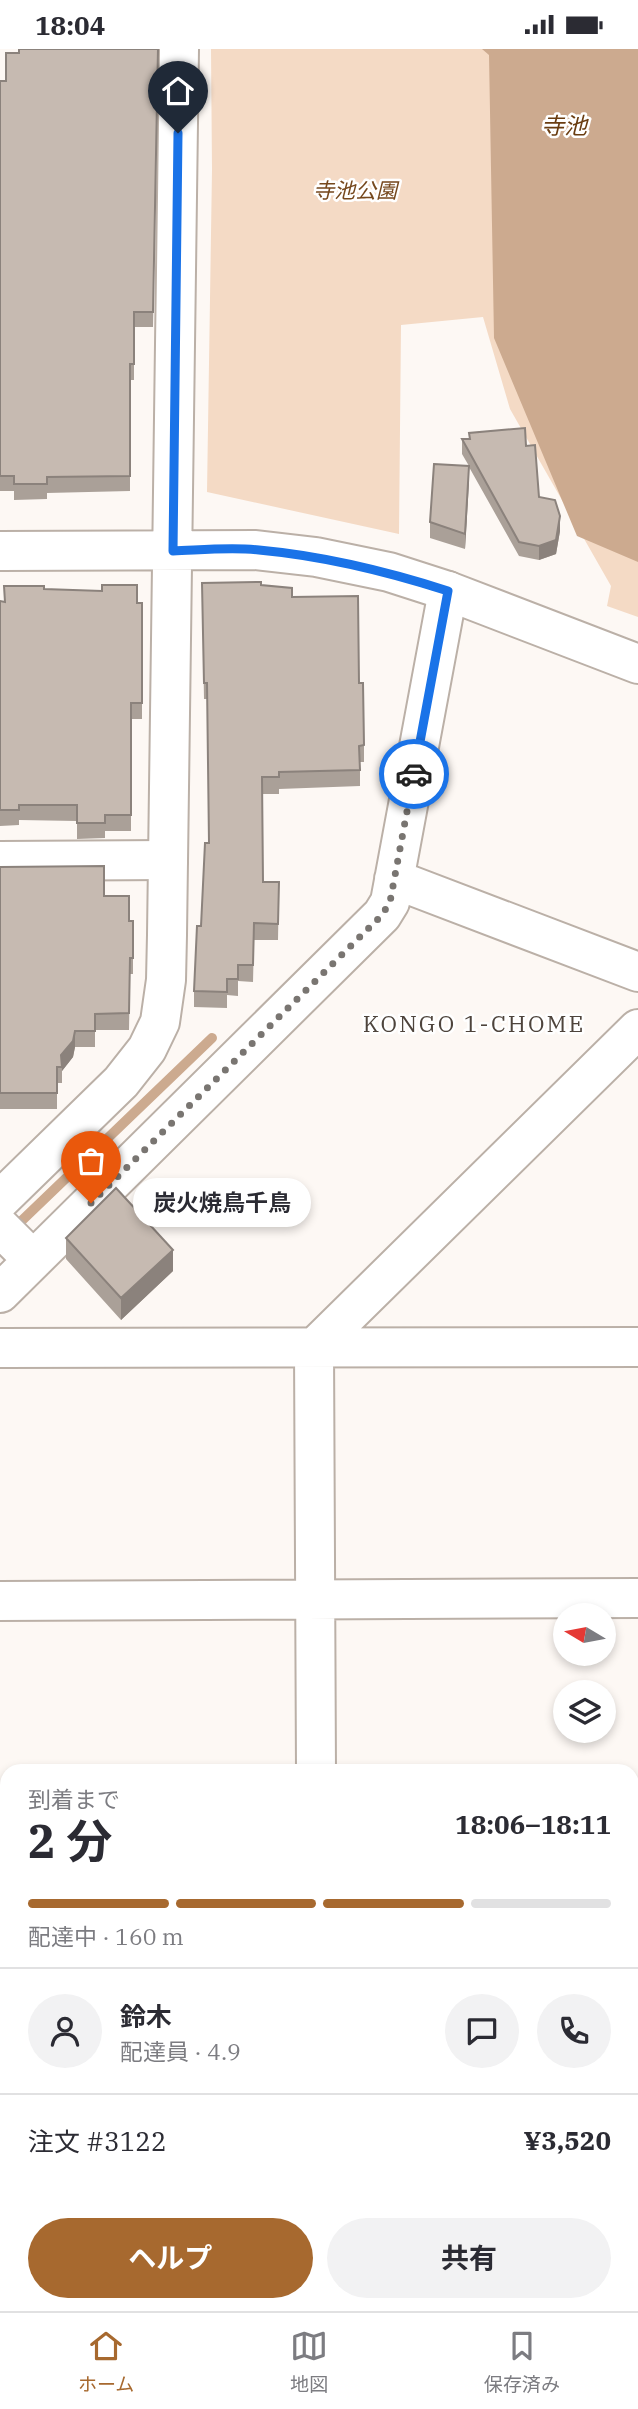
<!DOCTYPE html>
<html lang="ja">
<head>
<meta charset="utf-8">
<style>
	body { margin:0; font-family:"IBM Plex Serif","Noto Sans JP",serif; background:#f2f2f3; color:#2b2b33; height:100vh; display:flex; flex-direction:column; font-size:26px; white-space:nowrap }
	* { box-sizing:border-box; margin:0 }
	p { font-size:23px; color:#7c7c81 }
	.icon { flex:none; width:38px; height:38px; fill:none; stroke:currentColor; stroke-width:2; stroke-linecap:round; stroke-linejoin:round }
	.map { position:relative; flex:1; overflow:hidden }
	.details { position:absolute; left:0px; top:1715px; width:639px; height:548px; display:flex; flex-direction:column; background:#fff; border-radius:21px 21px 0 0; box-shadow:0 4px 10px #0003 }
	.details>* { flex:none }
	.needle { width:46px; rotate:280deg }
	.buttons { position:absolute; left:553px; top:1554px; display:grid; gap:14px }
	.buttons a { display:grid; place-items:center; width:63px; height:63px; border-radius:50%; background:#fff; box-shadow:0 4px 10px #0003; font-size:35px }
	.pin { position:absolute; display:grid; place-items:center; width:60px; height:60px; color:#fff; margin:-72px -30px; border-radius:50% 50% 50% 0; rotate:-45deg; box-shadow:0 0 7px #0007 }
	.pin .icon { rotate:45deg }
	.courier { position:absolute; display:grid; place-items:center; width:70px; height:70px; margin:-35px; border:5px solid #1a73e8; border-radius:50%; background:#fff; color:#222; box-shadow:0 2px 9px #0007 }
	.bubble { position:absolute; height:49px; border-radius:24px; background:#fff; box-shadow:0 4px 10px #0003; font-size:23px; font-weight:700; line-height:49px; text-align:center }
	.head em { font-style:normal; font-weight:700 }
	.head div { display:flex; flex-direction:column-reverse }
	.head { display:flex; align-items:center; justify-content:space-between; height:119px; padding:0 28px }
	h1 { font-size:46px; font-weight:700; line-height:52px }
	.bar { display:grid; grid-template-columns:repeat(4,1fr); gap:10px 7px; align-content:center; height:84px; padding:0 28px }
	.bar i { height:9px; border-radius:5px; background:#e1e1e2 }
	.bar .selected { background:#a7692f }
	.bar p { grid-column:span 4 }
	.line { display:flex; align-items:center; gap:18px; padding:0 28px; border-top:2px solid #e1e1e2 }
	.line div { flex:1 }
	.round { display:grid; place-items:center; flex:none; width:74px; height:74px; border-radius:37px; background:#f2f2f3 }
	.button { display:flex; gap:14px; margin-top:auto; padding:14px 28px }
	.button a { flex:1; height:80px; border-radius:42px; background:#a7692f; color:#fff; font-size:28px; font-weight:700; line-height:80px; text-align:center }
	.button a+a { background:#f2f2f3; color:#2b2b33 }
	.status { display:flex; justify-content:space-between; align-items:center; height:49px; padding:0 35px; background:#fff; direction:ltr }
	.status svg { height:19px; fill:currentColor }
	.tabs { display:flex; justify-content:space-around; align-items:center; height:98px; border-top:2px solid #e1e1e2; background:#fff; font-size:19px; color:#7c7c81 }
	.tabs a { display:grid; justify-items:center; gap:4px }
	.tabs .selected { color:#a7692f }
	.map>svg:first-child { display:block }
	.green { fill:#f4dac5 }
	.water { fill:#ccaa8f }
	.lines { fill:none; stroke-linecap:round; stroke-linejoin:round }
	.stream { stroke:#ccaa8f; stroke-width:10 }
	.street-casing { stroke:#bbb0a7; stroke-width:42 }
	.secondary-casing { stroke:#bbb0a7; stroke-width:42 }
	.street { stroke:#fff; stroke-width:38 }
	.secondary { stroke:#fff; stroke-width:38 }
	.rail { stroke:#94908c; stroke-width:5; stroke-dasharray:12 12; stroke-linecap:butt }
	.wall { fill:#aaa098 }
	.shaded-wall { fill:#8b827c }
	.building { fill:#c6bab1; stroke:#8b827c; stroke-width:2 }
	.done { stroke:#797571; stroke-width:7; stroke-dasharray:0 12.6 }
	.route { stroke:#1a73e8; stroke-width:9 }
	.labels { text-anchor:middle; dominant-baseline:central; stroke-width:5; stroke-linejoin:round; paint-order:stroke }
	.park-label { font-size:21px; font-style:italic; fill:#76481d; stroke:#fff }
	.water-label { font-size:23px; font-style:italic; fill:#6a3d11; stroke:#fff }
	.neighbourhood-label { font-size:23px; letter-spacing:2px; fill:#4e443c; stroke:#fff }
</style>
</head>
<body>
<div class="status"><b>18:04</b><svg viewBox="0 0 49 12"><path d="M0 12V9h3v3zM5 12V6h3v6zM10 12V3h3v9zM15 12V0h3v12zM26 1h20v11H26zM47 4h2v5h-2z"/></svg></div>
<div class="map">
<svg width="638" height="2262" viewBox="0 0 638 2262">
	<rect width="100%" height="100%" fill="#fdf8f4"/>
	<path class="green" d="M211,0H638V568L607,557L611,537L510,360L483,268L401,276L399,485L207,443L212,121Z"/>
	<path class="water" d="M482,0H638V513L577,487L494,289L489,6Z"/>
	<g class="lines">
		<path class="stream" d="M12,1181L212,989"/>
		<defs>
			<path id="street" d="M0,812L168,811
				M394,830L638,923
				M0,1178L33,1211
				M0,1244L382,866L390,853L448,542
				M0,1299L638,1298
				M0,1552L638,1549
				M316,1722L314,1299L638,980
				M632,1798H638
				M0,1801H7
				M0,2045L7,2046
				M632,2058H638
				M0,2198L7,2200
				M298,2262L306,2256
				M432,2262L441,2256"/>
			<path id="secondary" d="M0,502L256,501L316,508L389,523L448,542L638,615
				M0,1151L121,1033L147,1000L160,973L166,931L167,886L179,0"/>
		</defs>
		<use href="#street" class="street-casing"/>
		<use href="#secondary" class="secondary-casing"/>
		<use href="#street" class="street"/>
		<use href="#secondary" class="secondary"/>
		<path class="rail" d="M632,1988H638
			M0,1991H7
			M632,2005H638
			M0,2008H7"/>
	</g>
	<path class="wall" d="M158,0L153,278H134V331H130V442L47,444V450L14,451V442H0V32H6L19,4Z
		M469,384L526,397L539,448L560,482L556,505L539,511L519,507L469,418L465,500L430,489V473L469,417L462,405V390H469Z
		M202,534L261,536L292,548L359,634L364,696V713H360V737L279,740V745H262L263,833H279L278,891H254L253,933L238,932V947L227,946V959L194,958V942L209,794L207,650H204Z
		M44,540L142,554V670H131V782H105V789L77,790V772L19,771V776L0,777V552H4Z
		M0,818L104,847L129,872L133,909V925H130L129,981H95V998H75L73,1008L62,1022V1034H57V1060H0Z
		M66,1189L173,1222L121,1271L66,1210Z"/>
	<path class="shaded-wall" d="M469,417V433L465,500V485Z
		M560,467V482L556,505L539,511V497Z
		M75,982V998L73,1008L62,1022L61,1006Z
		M173,1201V1222L121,1271V1249Z"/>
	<path class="building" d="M19,0H158L153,263H134V315H130V427L47,428V435H14V427H0V32H6V4H19Z
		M525,379L526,397L535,396L539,448L555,451L560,467L556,491L539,497L519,493L462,390H470L469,384Z
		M434,415L469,417L465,485L430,473Z
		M261,533V536L292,539V548L358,547L359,634H363L364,696L359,697L360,721L279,723V728H262L263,833H279L278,875L254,874L253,916H238V930H227V943L194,942L197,877H201L205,794H209L207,634H204L202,534Z
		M102,536H137V554H142V654H131V766H105V774H77V756H19V761H0V552L5,553L4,537H44V540L102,542Z
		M104,817V847H129V872H133V909H130L129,964L95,965V982H75L73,992L61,1006L62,1018H57V1044H0V818Z
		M116,1139L173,1201L121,1249L66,1189Z"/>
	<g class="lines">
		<path class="done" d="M91,1154L382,866L390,853L414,725"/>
		<path class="route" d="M178,84L173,502C201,501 231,498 259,501C324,507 386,522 448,542L414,725"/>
	</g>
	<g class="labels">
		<g class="park-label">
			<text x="355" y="141">寺池公園</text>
		</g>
		<g class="water-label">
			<text x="564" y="76">寺池</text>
		</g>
		<g class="neighbourhood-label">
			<text x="474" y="974">KONGO 1-CHOME</text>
		</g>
	</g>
</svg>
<div class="buttons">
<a><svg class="needle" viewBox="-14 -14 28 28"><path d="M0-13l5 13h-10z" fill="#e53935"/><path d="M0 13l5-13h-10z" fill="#7c7c81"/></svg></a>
<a><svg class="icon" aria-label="layers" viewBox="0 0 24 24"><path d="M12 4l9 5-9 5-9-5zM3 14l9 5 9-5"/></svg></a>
</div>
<div class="pin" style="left:91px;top:1154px;background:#ea580c"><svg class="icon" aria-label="bag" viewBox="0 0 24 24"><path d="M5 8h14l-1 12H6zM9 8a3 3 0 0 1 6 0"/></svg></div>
<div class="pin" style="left:178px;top:84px;background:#1f2937"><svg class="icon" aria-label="home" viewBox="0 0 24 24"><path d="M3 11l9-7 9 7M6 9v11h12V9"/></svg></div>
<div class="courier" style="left:414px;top:725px"><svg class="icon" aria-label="car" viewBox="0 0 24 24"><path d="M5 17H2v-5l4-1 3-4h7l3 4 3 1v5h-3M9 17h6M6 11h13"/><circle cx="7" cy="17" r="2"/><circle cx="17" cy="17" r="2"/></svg></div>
<div class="bubble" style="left:133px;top:1129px;width:178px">炭火焼鳥千鳥</div>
<section class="details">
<div class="head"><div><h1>2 分</h1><p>到着まで</p></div><em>18:06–18:11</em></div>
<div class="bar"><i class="selected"></i><i class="selected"></i><i class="selected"></i><i></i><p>配達中 · 160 m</p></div>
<div class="line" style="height:126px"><a class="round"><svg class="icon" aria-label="person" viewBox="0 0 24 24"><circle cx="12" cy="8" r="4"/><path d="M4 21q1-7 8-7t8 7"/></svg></a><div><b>鈴木</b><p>配達員 · 4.9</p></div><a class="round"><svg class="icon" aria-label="chat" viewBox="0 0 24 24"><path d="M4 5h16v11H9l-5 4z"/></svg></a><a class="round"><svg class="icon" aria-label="phone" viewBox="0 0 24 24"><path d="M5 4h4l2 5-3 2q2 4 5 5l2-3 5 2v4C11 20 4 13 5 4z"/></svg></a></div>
<div class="line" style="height:91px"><div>注文 #3122</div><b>¥3,520</b></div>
<div class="button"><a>ヘルプ</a><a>共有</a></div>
</section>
</div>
<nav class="tabs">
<a class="selected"><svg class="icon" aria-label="home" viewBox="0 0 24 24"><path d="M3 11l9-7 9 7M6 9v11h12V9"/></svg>ホーム</a>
<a><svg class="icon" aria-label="map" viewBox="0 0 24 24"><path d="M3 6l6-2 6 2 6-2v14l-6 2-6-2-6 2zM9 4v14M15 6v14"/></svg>地図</a>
<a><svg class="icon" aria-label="saved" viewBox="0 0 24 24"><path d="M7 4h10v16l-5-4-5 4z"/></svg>保存済み</a>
</nav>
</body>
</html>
